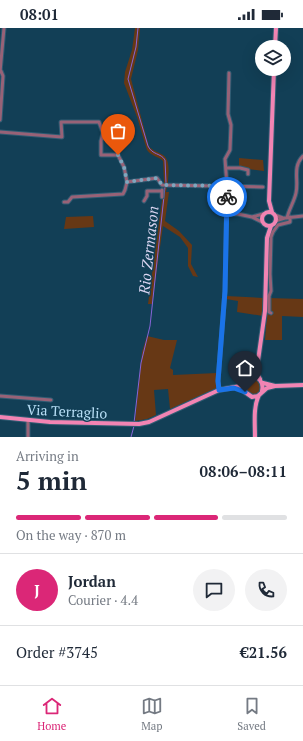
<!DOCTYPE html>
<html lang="en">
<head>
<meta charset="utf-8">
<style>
	body { margin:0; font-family:"PT Serif",serif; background:#f2f2f3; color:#1f2937; height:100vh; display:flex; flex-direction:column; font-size:15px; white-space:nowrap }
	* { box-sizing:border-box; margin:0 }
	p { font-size:13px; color:#747a83 }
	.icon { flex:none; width:22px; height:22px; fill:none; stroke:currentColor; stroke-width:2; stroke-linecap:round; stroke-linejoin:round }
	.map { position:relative; height:409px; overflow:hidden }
	.panel { display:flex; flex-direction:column; background:#fff; flex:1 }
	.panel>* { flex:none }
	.controls { position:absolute; left:255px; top:12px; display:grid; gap:8px }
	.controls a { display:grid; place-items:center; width:36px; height:36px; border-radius:50%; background:#fff; box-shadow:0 4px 16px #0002; font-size:20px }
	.pin { position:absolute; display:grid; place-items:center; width:34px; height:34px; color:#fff; margin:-41px -17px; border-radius:50% 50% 50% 0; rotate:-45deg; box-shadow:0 0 4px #0007 }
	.pin .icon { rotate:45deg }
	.courier { position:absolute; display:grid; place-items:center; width:40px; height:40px; margin:-20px; border:3px solid #1a73e8; border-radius:50%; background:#fff; color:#222; box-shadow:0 1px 5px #0007 }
	.head em { font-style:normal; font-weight:600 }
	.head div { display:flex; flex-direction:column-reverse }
	.head { display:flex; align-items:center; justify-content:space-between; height:68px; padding:0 16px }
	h1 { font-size:26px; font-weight:600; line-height:30px }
	.bar { display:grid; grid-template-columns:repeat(4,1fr); gap:6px 4px; align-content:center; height:48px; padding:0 16px }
	.bar i { height:5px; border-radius:3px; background:#e0e1e3 }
	.bar .active { background:#db2777 }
	.bar p { grid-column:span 4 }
	.line { display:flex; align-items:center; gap:10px; padding:0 16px; border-top:1px solid #e0e1e3 }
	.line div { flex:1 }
	.round { display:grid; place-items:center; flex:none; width:42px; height:42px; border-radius:21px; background:#f2f2f3 }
	.status { display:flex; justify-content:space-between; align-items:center; height:28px; padding:0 20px; background:#fff; direction:ltr }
	.status svg { height:11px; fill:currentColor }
	.tabs { display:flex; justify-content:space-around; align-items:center; height:56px; border-top:1px solid #e0e1e3; background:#fff; font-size:11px; color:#747a83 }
	.tabs a { display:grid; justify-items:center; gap:2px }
	.tabs .active { color:#db2777 }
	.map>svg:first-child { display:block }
	.green { fill:#673815 }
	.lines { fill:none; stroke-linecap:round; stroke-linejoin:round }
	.stream { stroke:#8765d7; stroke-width:1 }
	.minor-casing { stroke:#305c73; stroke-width:5 }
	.major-casing { stroke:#305c73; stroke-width:6 }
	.minor { stroke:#986277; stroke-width:3 }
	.major { stroke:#f284b3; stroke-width:4 }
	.done { stroke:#7ea7be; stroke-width:4; stroke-dasharray:0 7.2 }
	.route { stroke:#1a73e8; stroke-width:5 }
	.labels { text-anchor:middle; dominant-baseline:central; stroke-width:3; stroke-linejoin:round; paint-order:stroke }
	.street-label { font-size:14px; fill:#b8dff6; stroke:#123f56 }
	.water-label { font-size:15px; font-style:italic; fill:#dad5f1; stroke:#123f56 }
</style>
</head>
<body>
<div class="status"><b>08:01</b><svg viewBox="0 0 49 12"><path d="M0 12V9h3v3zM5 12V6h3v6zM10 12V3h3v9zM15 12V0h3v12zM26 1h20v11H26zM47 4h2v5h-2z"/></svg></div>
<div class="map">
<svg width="303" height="409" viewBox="0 0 303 409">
	<rect width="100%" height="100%" fill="#123f56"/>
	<path class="green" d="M135,0H140L138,22L131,51L149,119C154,123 158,124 163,127C171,132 168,147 168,155H164L163,133C158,128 151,128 147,122L137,89L124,55L125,44L132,22Z
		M239,130L263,132L264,143L239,140Z
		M164,157L167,158L166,164H169L165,193L179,203L192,217L191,236L198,249L193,248L188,238V220L180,209L163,198L152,276H148Z
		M93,188L94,199L64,201L66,189Z
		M226,268L264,270L263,288L237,284L238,273L226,271Z
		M268,270L303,271V289L282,288V312H265Z
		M147,308L164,312H177L170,340L173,342V347L217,345V360L170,381L168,361L154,362L156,387L147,391L135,393L142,324Z
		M245 359a8 8 0 1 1 16 0a8 8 0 1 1-16 0Z"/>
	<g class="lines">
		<path class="stream" d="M138,0L136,19L128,51L148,118C152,127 161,125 165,132L166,155
			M134,395L141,335L150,298L165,159
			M131,409L134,398"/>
		<defs>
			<path id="minor" d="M0,44L4,0
				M0,92L3,48L1,43
				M0,104L62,109L61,94H99L103,105L101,113V127H118L124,139L127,154L157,150L162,157L263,159
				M116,114L118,127
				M226,140H240L248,142V146
				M162,169V162
				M144,173L147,168V163H162
				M64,174H68L72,169L123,166L125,162L127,154
				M227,186H238L252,189
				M275,187L283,190
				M287,190C289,181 294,174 296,165C299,152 292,139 303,128
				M275,193L285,190L303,188
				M262,194L252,189L263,186
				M271,285L269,284V268L271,263L270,246L271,209L273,204L278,197L290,194V189
				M219,362L218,353L225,263L227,158L225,131L230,122L231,97L228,86L229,45
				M0,368L51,372
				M28,392V409"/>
			<path id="major" d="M275,19L276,0
				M262 191a7 7 0 1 1 14 0a7 7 0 1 1-14 0Z
				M272,184L269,173L274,41
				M260,351L257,346V340L265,283L267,210L271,198
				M263,355L275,358L303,357
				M243,356L245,364L252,369L258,368L267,360L275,358
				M0,389L50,394L139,396L149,394L219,362L240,358L250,349C259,348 264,354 262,363
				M255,409C255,395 253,379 259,367"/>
		</defs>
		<use href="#minor" class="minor-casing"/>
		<use href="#major" class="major-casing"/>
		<use href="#minor" class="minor"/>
		<use href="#major" class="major"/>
	</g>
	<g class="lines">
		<path class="done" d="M118,127L124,139L127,154L157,150L162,157L227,158V169"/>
		<path class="route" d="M227,169L225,263L218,353L219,362L234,360L245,364"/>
	</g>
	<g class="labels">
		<g class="street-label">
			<text transform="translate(67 383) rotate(3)">Via Terraglio</text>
		</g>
		<g class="water-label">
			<text transform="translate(148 222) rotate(-84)">Rio Zermason</text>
		</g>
	</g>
</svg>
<div class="controls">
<a><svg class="icon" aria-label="layers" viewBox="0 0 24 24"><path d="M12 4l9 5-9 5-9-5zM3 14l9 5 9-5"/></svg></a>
</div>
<div class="pin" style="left:118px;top:127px;background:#ea580c"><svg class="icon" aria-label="bag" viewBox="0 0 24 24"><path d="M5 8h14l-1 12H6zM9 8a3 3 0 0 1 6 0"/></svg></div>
<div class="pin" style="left:245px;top:364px;background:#1f2937"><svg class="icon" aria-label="home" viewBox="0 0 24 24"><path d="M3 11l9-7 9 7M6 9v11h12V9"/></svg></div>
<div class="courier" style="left:227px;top:169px"><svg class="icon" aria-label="bike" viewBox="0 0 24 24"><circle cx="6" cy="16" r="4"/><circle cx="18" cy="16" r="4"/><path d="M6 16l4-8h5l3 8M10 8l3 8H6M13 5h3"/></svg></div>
</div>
<section class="panel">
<div class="head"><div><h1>5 min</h1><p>Arriving in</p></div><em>08:06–08:11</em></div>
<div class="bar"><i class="active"></i><i class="active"></i><i class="active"></i><i></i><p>On the way · 870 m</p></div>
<div class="line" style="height:72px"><b class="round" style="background:#db2777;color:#fff">J</b><div><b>Jordan</b><p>Courier · 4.4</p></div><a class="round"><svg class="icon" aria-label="chat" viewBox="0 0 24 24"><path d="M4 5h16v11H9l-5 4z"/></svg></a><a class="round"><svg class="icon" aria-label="phone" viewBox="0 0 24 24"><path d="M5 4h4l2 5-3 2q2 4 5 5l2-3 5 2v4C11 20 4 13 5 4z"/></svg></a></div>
<div class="line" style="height:52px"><div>Order #3745</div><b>€21.56</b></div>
</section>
<nav class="tabs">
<a class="active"><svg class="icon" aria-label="home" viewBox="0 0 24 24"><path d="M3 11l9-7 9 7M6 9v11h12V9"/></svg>Home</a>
<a><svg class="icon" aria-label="map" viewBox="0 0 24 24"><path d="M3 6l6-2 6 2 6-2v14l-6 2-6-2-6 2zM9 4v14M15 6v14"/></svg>Map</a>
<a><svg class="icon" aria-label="saved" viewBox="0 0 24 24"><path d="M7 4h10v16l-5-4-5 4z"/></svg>Saved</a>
</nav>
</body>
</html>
